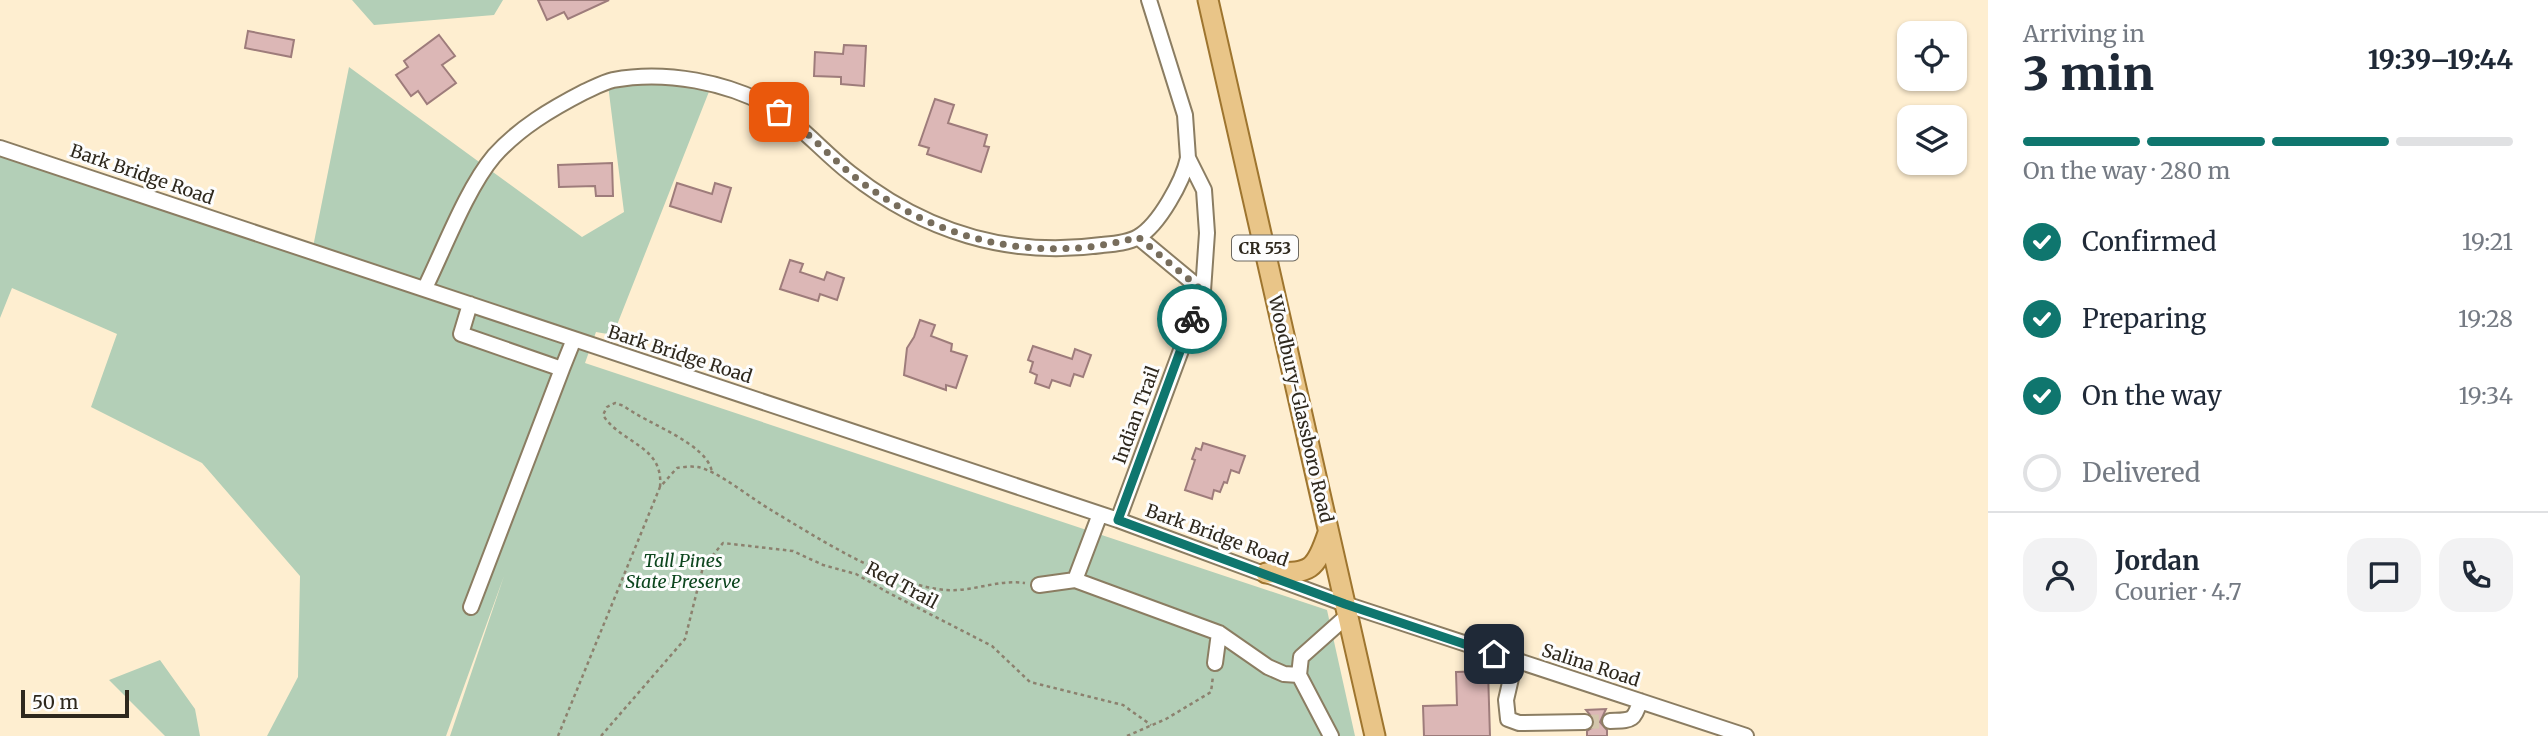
<!DOCTYPE html>
<html lang="en">
<head>
<meta charset="utf-8">
<style>
	body { margin:0; font-family:Merriweather,serif; background:#f2f2f3; color:#1f2937; height:100vh; display:flex; flex-direction:column; font-size:26px; white-space:nowrap }
	* { box-sizing:border-box; margin:0 }
	p { font-size:23px; color:#747a83 }
	.icon { flex:none; width:38px; height:38px; fill:none; stroke:currentColor; stroke-width:2; stroke-linecap:round; stroke-linejoin:round }
	.map { position:relative; flex:1; overflow:hidden }
	.drawer { display:flex; flex-direction:column; background:#fff; width:560px }
	.drawer>* { flex:none }
	.controls { position:absolute; left:1897px; top:21px; display:grid; gap:14px }
	.controls a { display:grid; place-items:center; width:70px; height:70px; border-radius:14px; background:#fff; box-shadow:0 2px 5px #0004; font-size:35px }
	.scale { position:absolute; left:21px; bottom:18px; width:108px; box-sizing:border-box; padding-left:7px; border:4px solid #2e281d; border-top:0; font-size:19px; line-height:24px; white-space:nowrap; color:#2e281d; -webkit-text-stroke:5px #fdfdfd; paint-order:stroke }
	.pin { position:absolute; display:grid; place-items:center; width:60px; height:60px; color:#fff; margin:-30px; border-radius:14px; box-shadow:0 4px 10px #0006 }
	.courier { position:absolute; display:grid; place-items:center; width:70px; height:70px; margin:-35px; border:5px solid #0f766e; border-radius:50%; background:#fff; color:#222; box-shadow:0 2px 9px #0007 }
	.overview em { font-style:normal; font-weight:800 }
	.overview div { display:flex; flex-direction:column-reverse }
	.overview { display:flex; align-items:center; justify-content:space-between; height:119px; padding:0 35px }
	h1 { font-size:46px; font-weight:800; line-height:52px }
	.bar { display:grid; grid-template-columns:repeat(4,1fr); gap:10px 7px; align-content:center; height:84px; padding:0 35px }
	.bar i { height:9px; border-radius:5px; background:#e0e1e3 }
	.bar .selected { background:#0f766e }
	.bar p { grid-column:span 4 }
	.line { display:flex; align-items:center; gap:18px; padding:0 35px; border-top:2px solid #e0e1e3 }
	.line div { flex:1 }
	.round { display:grid; place-items:center; flex:none; width:74px; height:74px; border-radius:21px; background:#f2f2f3 }
	ol { padding:0 35px; list-style:none }
	li { display:flex; align-items:center; gap:21px; height:77px }
	li p { margin-inline-start:auto }
	li .icon { padding:7px; border-radius:50%; background:#0f766e; color:#fff; stroke-width:4 }
	li:last-child { color:#747a83 }
	li i { width:38px; height:38px; border:4px solid #e0e1e3; border-radius:50% }
	main { display:flex; flex:1; min-height:0 }
	.map>svg:first-child { display:block }
	.green { fill:#b3cfb7 }
	.building { fill:#dcb7b6; stroke:#9e7c7b; stroke-width:2 }
	.lines { fill:none; stroke-linecap:round; stroke-linejoin:round }
	.minor-tunnel { stroke:#d4c6ac; stroke-width:14; stroke-dasharray:14 7; stroke-linecap:butt }
	.minor-casing { stroke:#8b7d62; stroke-width:18 }
	.major-casing { stroke:#9e752f; stroke-width:23 }
	.path { stroke:#8c816e; stroke-width:2.5; stroke-dasharray:3.5 3.5; stroke-linecap:butt }
	.minor { stroke:#fff; stroke-width:14 }
	.major { stroke:#e9c588; stroke-width:19 }
	.done { stroke:#776d5c; stroke-width:7; stroke-dasharray:0 12.6 }
	.route { stroke:#0f766e; stroke-width:9 }
	.labels { text-anchor:middle; dominant-baseline:central; stroke-width:6; stroke-linejoin:round; paint-order:stroke }
	.shield { fill:#fdfdfd; stroke:#6c6860; stroke-width:2 }
	.shield-label { font-size:16px; font-weight:bold; fill:#2e281d }
	.street-label { font-size:18px; fill:#2e281d; stroke:#fdfdfd }
	.park-label { font-size:18px; font-style:italic; fill:#0d461e; stroke:#fdfdfd }
</style>
</head>
<body>
<main>
<div class="map">
<svg width="1988" height="736" viewBox="0 0 1988 736">
	<rect width="100%" height="100%" fill="#feeed0"/>
	<path class="green" d="M352,0H503L494,15L374,25Z
		M349,67L582,237L624,212L608,85L712,84L613,335L596,332L585,363L1327,610L1355,736H450L504,576L446,736H267L298,677L300,576L202,463L91,407L117,334L12,288L0,318V149L312,252Z
		M160,660L195,709L200,736H165L109,680Z"/>
	<path class="building" d="M538,0H609L568,19L564,12L547,20Z
		M248,31L294,40L291,57L245,48Z
		M439,35L455,56L442,65L456,83L427,104L418,91L411,96L396,75L408,67L404,61Z
		M844,45L866,46L864,86L841,84V77L814,76L815,52L843,54Z
		M935,99L954,105L948,123L987,135L984,146L989,147L981,172L927,154L929,148L919,145Z
		M612,163L613,196H596L595,186L559,187L558,165Z
		M677,183L712,194L715,183L731,188L721,222L670,206Z
		M790,260L803,264L800,272L824,280L827,272L844,278L837,300L820,294L818,301L780,289Z
		M920,320L935,325L931,336L952,344L951,351L967,356L956,388L946,385V390L904,375L907,348L914,337Z
		M1033,346L1072,359L1075,349L1091,355L1083,377L1074,374L1070,386L1052,380L1049,388L1035,383L1037,375L1030,372L1033,362L1028,360Z
		M1203,443L1245,456L1239,473L1231,470L1227,483L1224,482L1220,492L1214,490L1212,499L1185,490L1195,460L1192,459L1196,448L1201,450Z
		M1488,671L1490,736H1424L1423,706L1457,705L1456,672Z
		M1606,709L1600,722L1607,730V736H1587V731L1593,727L1595,721L1586,710Z"/>
	<g class="lines">
		<path class="minor-tunnel" d="M1585,722L1610,721"/>
		<defs>
			<path id="minor" d="M0,148L1118,520L1345,604L1746,736
				M1138,237L1203,291
				M425,288C444,249 467,188 494,156C519,128 551,109 584,92C593,88 604,82 613,80C665,70 728,82 773,108C802,126 823,152 850,173C923,231 1008,258 1102,245C1113,244 1128,243 1138,237C1159,225 1183,181 1188,158
				M470,304L461,334L562,369L574,339
				M1118,520L1203,291L1207,233L1204,190L1188,158L1185,115L1149,0
				M1075,580L1100,514
				M1039,585L1075,580L1219,633L1268,667L1284,674L1299,675
				M471,607L562,369
				M1515,661L1506,700L1508,719L1519,723L1585,722
				M1215,663L1219,633
				M1610,721C1631,720 1634,722 1640,701
				M1331,736L1299,675L1301,657L1347,616"/>
			<path id="major" d="M1208,0L1375,736
				M1266,573C1309,572 1314,575 1328,533"/>
		</defs>
		<use href="#minor" class="minor-casing"/>
		<use href="#major" class="major-casing"/>
		<path class="path" d="M660,487C664,445 621,444 603,415L607,407L615,403L624,406C647,424 707,443 712,472
			M558,736L660,487L677,468C683,467 691,466 698,467C718,471 752,499 771,510C818,538 892,586 946,590C973,592 998,579 1025,583
			M601,736L685,639L703,567L723,543L793,551L823,565L856,574L887,592L992,646L1030,682L1123,705L1151,725
			M1127,736L1166,719L1211,692L1213,676"/>
		<use href="#minor" class="minor"/>
		<use href="#major" class="major"/>
	</g>
	<g class="lines">
		<path class="done" d="M779,112C809,131 832,160 860,181C940,242 1042,265 1138,237L1203,291L1192,319"/>
		<path class="route" d="M1192,319L1118,520L1345,604L1494,654"/>
	</g>
	<g class="labels">
		<rect class="shield" x="1232" y="235.5" width="66" height="25" rx="5"/>
		<g class="shield-label">
			<text x="1265" y="248">CR 553</text>
		</g>
		<g class="street-label">
			<text transform="translate(142 174) rotate(19)">Bark Bridge Road</text>
			<text transform="translate(680 354) rotate(18)">Bark Bridge Road</text>
			<text transform="translate(1301 409) rotate(77)">Woodbury-Glassboro Road</text>
			<text transform="translate(1136 415) rotate(-70)">Indian Trail</text>
			<text transform="translate(1217 535) rotate(20)">Bark Bridge Road</text>
			<text transform="translate(902 585) rotate(28)">Red Trail</text>
			<text transform="translate(1591 665) rotate(18)">Salina Road</text>
		</g>
		<g class="park-label">
			<text x="683" y="560">Tall Pines<tspan x="683" dy="21">State Preserve</tspan></text>
		</g>
	</g>
</svg>
<div class="controls">
<a><svg class="icon" aria-label="locate" viewBox="0 0 24 24"><circle cx="12" cy="12" r="6"/><path d="M12 2v4M12 18v4M2 12h4M18 12h4"/></svg></a>
<a><svg class="icon" aria-label="layers" viewBox="0 0 24 24"><path d="M12 4l9 5-9 5-9-5zM3 14l9 5 9-5"/></svg></a>
</div>
<div class="scale">50 m</div>
<div class="pin" style="left:779px;top:112px;background:#ea580c"><svg class="icon" aria-label="bag" viewBox="0 0 24 24"><path d="M5 8h14l-1 12H6zM9 8a3 3 0 0 1 6 0"/></svg></div>
<div class="pin" style="left:1494px;top:654px;background:#1f2937"><svg class="icon" aria-label="home" viewBox="0 0 24 24"><path d="M3 11l9-7 9 7M6 9v11h12V9"/></svg></div>
<div class="courier" style="left:1192px;top:319px"><svg class="icon" aria-label="bike" viewBox="0 0 24 24"><circle cx="6" cy="16" r="4"/><circle cx="18" cy="16" r="4"/><path d="M6 16l4-8h5l3 8M10 8l3 8H6M13 5h3"/></svg></div>
</div>
<section class="drawer">
<div class="overview"><div><h1>3 min</h1><p>Arriving in</p></div><em>19:39–19:44</em></div>
<div class="bar"><i class="selected"></i><i class="selected"></i><i class="selected"></i><i></i><p>On the way · 280 m</p></div>
<ol>
<li><svg class="icon" aria-label="check" viewBox="0 0 24 24"><path d="M5 12l5 5 9-10"/></svg>Confirmed<p>19:21</p></li>
<li><svg class="icon" aria-label="check" viewBox="0 0 24 24"><path d="M5 12l5 5 9-10"/></svg>Preparing<p>19:28</p></li>
<li><svg class="icon" aria-label="check" viewBox="0 0 24 24"><path d="M5 12l5 5 9-10"/></svg>On the way<p>19:34</p></li>
<li><i></i>Delivered</li>
</ol>
<div class="line" style="height:126px"><a class="round"><svg class="icon" aria-label="person" viewBox="0 0 24 24"><circle cx="12" cy="8" r="4"/><path d="M4 21q1-7 8-7t8 7"/></svg></a><div><b>Jordan</b><p>Courier · 4.7</p></div><a class="round"><svg class="icon" aria-label="chat" viewBox="0 0 24 24"><path d="M4 5h16v11H9l-5 4z"/></svg></a><a class="round"><svg class="icon" aria-label="phone" viewBox="0 0 24 24"><path d="M5 4h4l2 5-3 2q2 4 5 5l2-3 5 2v4C11 20 4 13 5 4z"/></svg></a></div>
</section>
</main>
</body>
</html>
